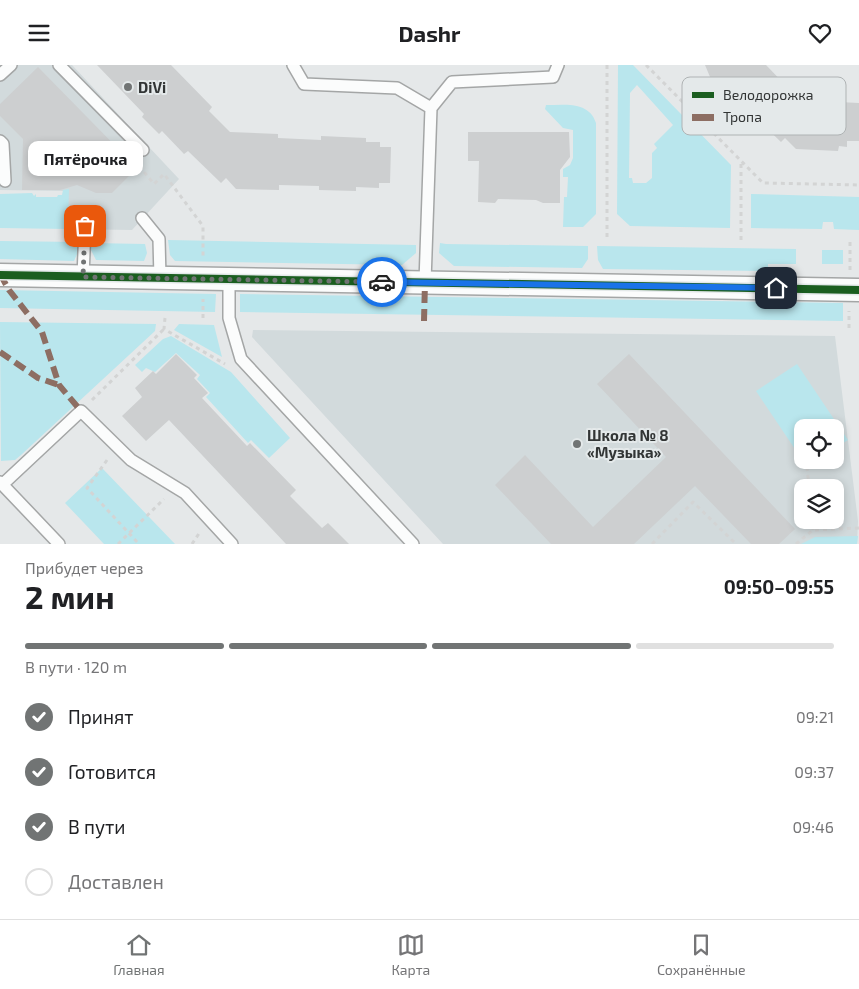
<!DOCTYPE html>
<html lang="ru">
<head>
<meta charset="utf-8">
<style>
	body { margin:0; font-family:"Exo 2",sans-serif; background:#f2f2f2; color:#202124; height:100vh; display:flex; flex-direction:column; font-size:19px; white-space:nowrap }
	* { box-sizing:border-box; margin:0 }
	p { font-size:16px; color:#757577 }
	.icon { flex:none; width:28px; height:28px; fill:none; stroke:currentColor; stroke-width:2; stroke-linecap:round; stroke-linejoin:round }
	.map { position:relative; height:479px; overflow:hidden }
	.details { display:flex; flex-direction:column; background:#fff; flex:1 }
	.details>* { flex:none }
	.fabs { position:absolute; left:794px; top:354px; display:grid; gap:10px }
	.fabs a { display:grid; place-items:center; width:50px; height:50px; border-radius:10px; background:#fff; box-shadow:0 2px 8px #0003; font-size:25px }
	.pin { position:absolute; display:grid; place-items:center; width:42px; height:42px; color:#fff; margin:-21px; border-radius:10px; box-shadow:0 2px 8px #0006 }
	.courier { position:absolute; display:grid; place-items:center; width:50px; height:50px; margin:-25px; border:4px solid #1a73e8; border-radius:50%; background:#fff; color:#222; box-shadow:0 1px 6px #0007 }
	.bubble { position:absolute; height:35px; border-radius:10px; background:#fff; box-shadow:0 2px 8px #0003; font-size:16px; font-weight:700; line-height:35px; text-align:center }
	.overview em { font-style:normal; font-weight:700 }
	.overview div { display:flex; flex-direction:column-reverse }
	.overview { display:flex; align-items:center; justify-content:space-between; height:85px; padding:0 25px }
	h1 { font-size:32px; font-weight:700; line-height:38px }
	.bar { display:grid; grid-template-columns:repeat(4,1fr); gap:8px 5px; align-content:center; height:60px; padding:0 25px }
	.bar i { height:6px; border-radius:4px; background:#e0e0e0 }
	.bar .current { background:#717474 }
	.bar p { grid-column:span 4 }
	ol { padding:0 25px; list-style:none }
	li { display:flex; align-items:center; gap:15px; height:55px }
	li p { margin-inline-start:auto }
	li .icon { padding:5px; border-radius:50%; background:#717474; color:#fff; stroke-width:4 }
	li:last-child { color:#757577 }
	li i { width:28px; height:28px; border:2px solid #e0e0e0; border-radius:50% }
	header { display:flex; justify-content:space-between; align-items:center; height:65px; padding:0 25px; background:#fff; font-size:22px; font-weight:700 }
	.menu { display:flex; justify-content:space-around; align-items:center; height:70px; border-top:1px solid #e0e0e0; background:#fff; font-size:14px; color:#757577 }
	.menu a { display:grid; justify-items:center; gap:2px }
	.menu .current { color:#717474 }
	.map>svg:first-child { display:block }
	.built { fill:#d2dadc; fill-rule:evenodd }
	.green { fill:#b9e6ed; fill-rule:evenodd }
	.building { fill:#cdcfd0 }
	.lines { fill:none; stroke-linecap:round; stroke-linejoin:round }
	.lane-casing { stroke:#a4a6a6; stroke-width:14 }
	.street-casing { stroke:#a4a6a6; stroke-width:25 }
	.path { stroke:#d3d4d4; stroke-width:3; stroke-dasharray:4 4; stroke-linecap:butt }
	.lane { stroke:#fbfcfc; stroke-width:11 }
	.street { stroke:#fbfcfc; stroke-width:22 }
	.quiet { stroke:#8d6e63; stroke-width:6; stroke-dasharray:12 6; stroke-linecap:butt }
	.cycleway-casing { stroke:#e4e9ea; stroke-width:11 }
	.cycleway { stroke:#1b5e20; stroke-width:8 }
	.done { stroke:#717474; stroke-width:5; stroke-dasharray:0 9 }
	.route { stroke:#1a73e8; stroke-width:6 }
	.poi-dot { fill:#717474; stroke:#e4e9ea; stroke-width:2 }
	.labels { text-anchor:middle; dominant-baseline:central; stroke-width:4; stroke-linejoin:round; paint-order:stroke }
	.poi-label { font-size:15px; font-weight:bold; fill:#323535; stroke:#e4e9ea; text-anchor:start }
	.key { fill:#e4e9ea; stroke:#afb3b4; stroke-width:1 }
	.key-label { font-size:14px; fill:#323535 }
</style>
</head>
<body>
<header><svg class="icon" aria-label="menu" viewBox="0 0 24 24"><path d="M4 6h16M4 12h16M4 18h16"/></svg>Dashr<svg class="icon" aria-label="heart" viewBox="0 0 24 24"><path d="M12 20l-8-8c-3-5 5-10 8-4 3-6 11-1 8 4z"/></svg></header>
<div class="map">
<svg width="859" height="479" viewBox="0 0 859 479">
	<rect width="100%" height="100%" fill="#e5e8e9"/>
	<path class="built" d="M0,0H72L179,114L132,165L68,164V126L0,125Z
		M253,265L835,271L858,456L857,479H443L252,272ZM802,362H835V395H802ZM802,422H835V455H802Z"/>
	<path class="green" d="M618,0H633L731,100L730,163L630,161L617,149ZM637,20L673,60L654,79L657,83L652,88V113L646,118H633L632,113H629L630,28Z
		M546,40C565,40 589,36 596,58V149L583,162H563L564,132H567L568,112H563V104L570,100L573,93V65L563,63L545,44Z
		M69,124L68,164L0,163V129L32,128L34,131L36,129V132H57L58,130H62L63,125Z
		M751,129L859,132V165L834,164L833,157H823L822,164L751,163Z
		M168,175L416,180V188L402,200L175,196L170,190Z
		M0,176L78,177V187L74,196L0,194Z
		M91,178L145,179L147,188L144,196L96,195L91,185Z
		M440,178L446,179L588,181V194L582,203L454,201L439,188Z
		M597,181L796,184V199H768V206L603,204L598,195Z
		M822,185H843V199H822Z
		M0,225L216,229L215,247L0,243Z
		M240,229L843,238V256L240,247Z
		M0,257L156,259L155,266L21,390L15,395L1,396Z
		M179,259L214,260L222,292L174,265Z
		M171,271L231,307L290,373L269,393L251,375L248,378L206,332L210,328L197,314L200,310L176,288L155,307L146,303L142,307L135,300L163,274Z
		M797,299L848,375L835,383V362H802V395H817L807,402L756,326Z
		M102,403L175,479H104L65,438Z
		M858,471L857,479H801L815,472Z"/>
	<path class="building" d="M97,0H171L212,42L209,46L230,67L278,69V73L321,75V71L366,73V77H380V82H391L390,118H379V123L356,122V126L319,125V121L279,120V125L236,124L226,113L221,118L188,86L184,89L162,66L159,69L142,52L144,49Z
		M705,0H766L793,28L840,30L839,37L859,38V76H847V82L839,81L838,86L796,84L785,73L781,77L737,35H733L727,28L717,24L713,19Z
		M38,2L137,103L112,128H96L77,120L60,125H22L23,74L0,51V39Z
		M468,67H569L570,92L560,105V138H543L536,135L498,134L495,138L478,137L479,96H468Z
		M176,289L197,310L194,313L208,328L202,333L247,381L250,378L296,425L290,431L322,463L328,458L349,479H286L169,355L146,376L122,351L142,332L135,323L153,306L156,309Z
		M629,289L795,464L779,479H751L695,421L634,479H551L495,420L525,390L593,462L666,392L597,319Z"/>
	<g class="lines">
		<defs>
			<path id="lane" d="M59,0L143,85
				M293,0L304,19L397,23L431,43L425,217
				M0,10L11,0
				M431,43L452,17L553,12L558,0
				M0,76L3,79L5,116
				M142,153L159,174L160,213
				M83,212L85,161
				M229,214V253L241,294L413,479
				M0,417L59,479
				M2,420L81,346L131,395L185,428L232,479"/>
			<path id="street" d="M0,210L859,225"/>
		</defs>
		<use href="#lane" class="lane-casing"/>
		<use href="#street" class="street-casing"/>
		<path class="path" d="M607,0V173
			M646,0L763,118L859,120
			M139,101L154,119L164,109L203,161V191
			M741,175V95
			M850,205V176
			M165,253L164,264L225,299
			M203,253V234
			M849,263V246
			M92,335L164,264
			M107,395L87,423L139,479
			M807,402L809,422
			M812,455L813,465
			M118,479L164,434
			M192,479L200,467
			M652,479L693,437L736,479
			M796,479L813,465L859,463"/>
		<use href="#lane" class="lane"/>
		<use href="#street" class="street"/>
		<path class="quiet" d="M0,209L9,225L42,267L59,320L81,346
			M424,256L425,217
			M0,287L38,313L59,320"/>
		<defs>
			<path id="cycleway" d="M0,210L859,225"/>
		</defs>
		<use href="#cycleway" class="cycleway-casing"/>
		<use href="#cycleway" class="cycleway"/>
	</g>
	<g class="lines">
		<path class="done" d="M85,161L83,212L382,217"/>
		<path class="route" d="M382,217L776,223"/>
	</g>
	<g class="poi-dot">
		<circle cx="128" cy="22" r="5"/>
		<circle cx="577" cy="379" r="5"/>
	</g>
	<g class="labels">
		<g class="poi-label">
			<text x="138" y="22">DiVi</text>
			<text x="587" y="370">Школа № 8<tspan x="587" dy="17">«Музыка»</tspan></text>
		</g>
	</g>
	<rect x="682" y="12" width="164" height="58" rx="8" class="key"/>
	<rect x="692" y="27" width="22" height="6" fill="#1b5e20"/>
	<rect x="692" y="49" width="22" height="7" fill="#8d6e63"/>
	<g class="key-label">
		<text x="723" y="35">Велодорожка</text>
		<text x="723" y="57">Тропа</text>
	</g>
</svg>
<div class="fabs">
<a><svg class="icon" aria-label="locate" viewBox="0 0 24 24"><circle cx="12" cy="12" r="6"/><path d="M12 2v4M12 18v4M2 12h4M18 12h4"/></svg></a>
<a><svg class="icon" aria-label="layers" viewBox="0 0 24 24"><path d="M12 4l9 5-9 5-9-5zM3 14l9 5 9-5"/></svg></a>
</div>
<div class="pin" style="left:85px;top:161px;background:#ea580c"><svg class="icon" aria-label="bag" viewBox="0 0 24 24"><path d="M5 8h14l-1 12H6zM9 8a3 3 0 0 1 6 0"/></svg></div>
<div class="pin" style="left:776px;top:223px;background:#1f2937"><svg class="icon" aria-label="home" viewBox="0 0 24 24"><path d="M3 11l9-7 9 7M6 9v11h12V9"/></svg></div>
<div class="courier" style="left:382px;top:217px"><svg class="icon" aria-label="car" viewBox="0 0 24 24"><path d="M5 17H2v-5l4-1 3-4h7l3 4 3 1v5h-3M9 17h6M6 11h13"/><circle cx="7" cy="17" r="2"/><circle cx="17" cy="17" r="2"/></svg></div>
<div class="bubble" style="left:28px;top:76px;width:115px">Пятёрочка</div>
</div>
<section class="details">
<div class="overview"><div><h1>2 мин</h1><p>Прибудет через</p></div><em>09:50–09:55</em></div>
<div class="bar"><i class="current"></i><i class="current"></i><i class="current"></i><i></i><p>В пути · 120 m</p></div>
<ol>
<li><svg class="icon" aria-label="check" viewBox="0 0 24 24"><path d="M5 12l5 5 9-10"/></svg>Принят<p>09:21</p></li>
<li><svg class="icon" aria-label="check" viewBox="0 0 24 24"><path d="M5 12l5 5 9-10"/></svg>Готовится<p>09:37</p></li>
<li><svg class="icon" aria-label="check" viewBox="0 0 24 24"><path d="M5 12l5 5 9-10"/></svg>В пути<p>09:46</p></li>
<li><i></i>Доставлен</li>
</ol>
</section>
<nav class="menu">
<a class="current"><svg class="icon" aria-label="home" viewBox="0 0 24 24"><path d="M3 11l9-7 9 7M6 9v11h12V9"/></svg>Главная</a>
<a><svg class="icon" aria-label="map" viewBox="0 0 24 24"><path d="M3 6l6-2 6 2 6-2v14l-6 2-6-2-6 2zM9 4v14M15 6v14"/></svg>Карта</a>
<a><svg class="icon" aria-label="saved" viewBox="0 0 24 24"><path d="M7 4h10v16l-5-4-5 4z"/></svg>Сохранённые</a>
</nav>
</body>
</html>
